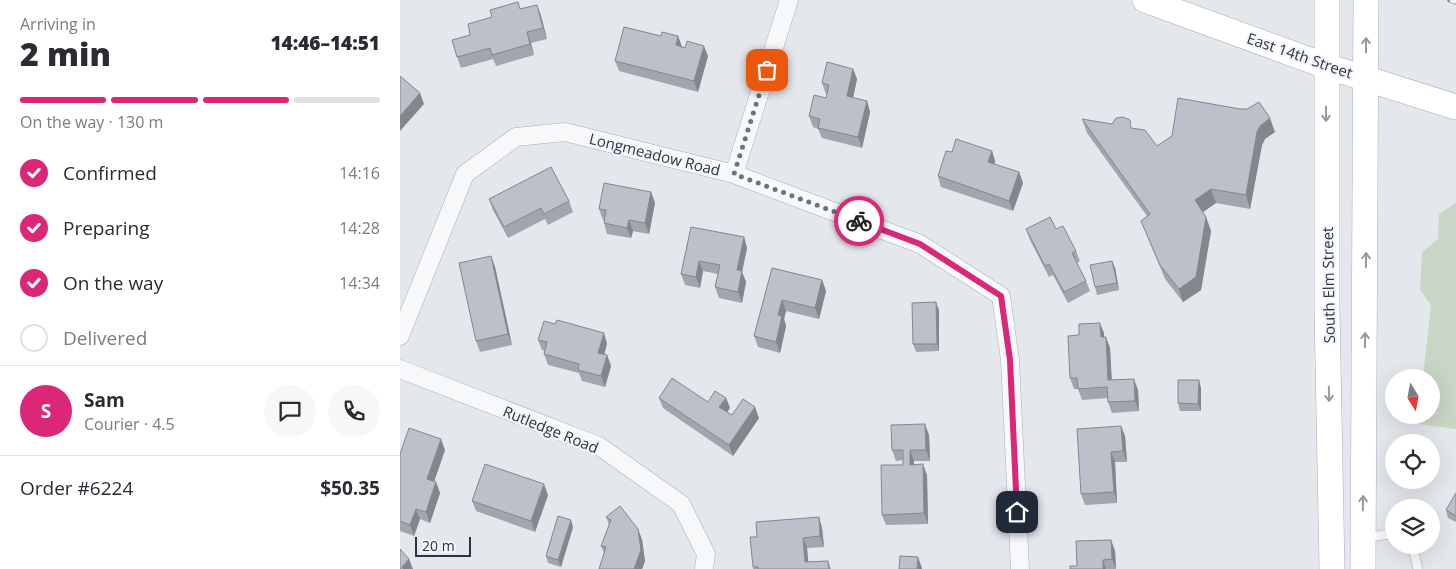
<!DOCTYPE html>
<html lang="en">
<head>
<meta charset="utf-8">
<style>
	body { margin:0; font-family:"Open Sans",sans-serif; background:#f7f7f7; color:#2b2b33; height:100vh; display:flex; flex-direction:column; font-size:19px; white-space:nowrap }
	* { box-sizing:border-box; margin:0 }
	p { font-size:16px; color:#7c7c81 }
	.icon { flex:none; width:28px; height:28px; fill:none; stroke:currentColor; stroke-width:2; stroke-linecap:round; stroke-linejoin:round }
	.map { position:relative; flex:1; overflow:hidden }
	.drawer { display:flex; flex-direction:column; background:#fff; width:400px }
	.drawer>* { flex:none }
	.needle { width:32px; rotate:169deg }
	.buttons { position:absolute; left:985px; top:369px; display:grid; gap:10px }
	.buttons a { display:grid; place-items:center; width:55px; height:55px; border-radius:50%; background:#fff; box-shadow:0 5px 20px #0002; font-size:25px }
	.scale { position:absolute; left:15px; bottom:12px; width:56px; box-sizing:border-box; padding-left:5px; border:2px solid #2b3445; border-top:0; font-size:14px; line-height:18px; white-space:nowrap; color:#2b3445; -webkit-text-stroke:4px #f4f6f9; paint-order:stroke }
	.pin { position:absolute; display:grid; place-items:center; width:42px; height:42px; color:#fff; margin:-21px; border-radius:10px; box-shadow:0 2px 8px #0006 }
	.courier { position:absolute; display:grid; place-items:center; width:50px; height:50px; margin:-25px; border:4px solid #db2777; border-radius:50%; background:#fff; color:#222; box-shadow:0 1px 6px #0007 }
	.head em { font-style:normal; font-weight:800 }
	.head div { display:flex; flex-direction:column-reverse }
	.head { display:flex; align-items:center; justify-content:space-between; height:85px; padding:0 20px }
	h1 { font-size:32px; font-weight:800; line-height:38px }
	.bar { display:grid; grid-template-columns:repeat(4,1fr); gap:8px 5px; align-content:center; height:60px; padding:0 20px }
	.bar i { height:6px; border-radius:4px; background:#e1e1e2 }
	.bar .active { background:#db2777 }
	.bar p { grid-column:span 4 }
	.line { display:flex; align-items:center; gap:12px; padding:0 20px; border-top:1px solid #e1e1e2 }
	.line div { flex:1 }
	.round { display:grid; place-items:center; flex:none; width:52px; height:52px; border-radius:26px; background:#f7f7f7 }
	ol { padding:0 20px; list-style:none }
	li { display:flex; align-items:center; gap:15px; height:55px }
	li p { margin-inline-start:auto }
	li .icon { padding:5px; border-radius:50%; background:#db2777; color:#fff; stroke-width:4 }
	li:last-child { color:#7c7c81 }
	li i { width:28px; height:28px; border:2px solid #e1e1e2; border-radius:50% }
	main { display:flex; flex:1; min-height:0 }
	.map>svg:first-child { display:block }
	.green { fill:#c9d6c5 }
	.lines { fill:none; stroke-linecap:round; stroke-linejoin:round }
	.lane-casing { stroke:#a9aeb7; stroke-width:10 }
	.street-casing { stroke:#a9aeb7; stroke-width:19 }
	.secondary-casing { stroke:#a9aeb7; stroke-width:26 }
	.lane { stroke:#f7f8fa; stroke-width:9 }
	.street { stroke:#f7f8fa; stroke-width:18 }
	.secondary { stroke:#fff; stroke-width:25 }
	.rail-casing { stroke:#7d8696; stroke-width:5.5 }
	.rail { stroke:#f4f6f9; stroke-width:4; stroke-dasharray:11; stroke-linecap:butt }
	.wall { fill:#a1a5ae }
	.shaded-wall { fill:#83868d }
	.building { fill:#bbc0ca; stroke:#83868d }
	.oneway { stroke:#959aa2 }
	.done { stroke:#6c737f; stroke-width:5; stroke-dasharray:0 9 }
	.route { stroke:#db2777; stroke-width:6 }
	.labels { text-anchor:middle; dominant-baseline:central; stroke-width:4.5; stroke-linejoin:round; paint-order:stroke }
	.street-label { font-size:15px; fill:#2b3445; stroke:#f4f6f9 }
</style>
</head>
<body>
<main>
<section class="drawer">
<div class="head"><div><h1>2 min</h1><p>Arriving in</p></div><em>14:46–14:51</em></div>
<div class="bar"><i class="active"></i><i class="active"></i><i class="active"></i><i></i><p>On the way · 130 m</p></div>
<ol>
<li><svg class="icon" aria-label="check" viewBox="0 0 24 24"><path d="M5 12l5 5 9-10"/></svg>Confirmed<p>14:16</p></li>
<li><svg class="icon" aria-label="check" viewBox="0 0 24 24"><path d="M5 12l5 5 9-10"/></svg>Preparing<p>14:28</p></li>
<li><svg class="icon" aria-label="check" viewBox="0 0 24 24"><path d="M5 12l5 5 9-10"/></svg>On the way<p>14:34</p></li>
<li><i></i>Delivered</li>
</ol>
<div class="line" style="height:90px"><b class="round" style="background:#db2777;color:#fff">S</b><div><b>Sam</b><p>Courier · 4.5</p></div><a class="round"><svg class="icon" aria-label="chat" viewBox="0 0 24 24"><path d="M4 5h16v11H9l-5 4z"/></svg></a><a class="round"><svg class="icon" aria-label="phone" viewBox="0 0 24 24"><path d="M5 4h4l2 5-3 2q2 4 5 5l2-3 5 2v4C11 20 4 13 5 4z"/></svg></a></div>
<div class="line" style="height:65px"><div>Order #6224</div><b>$50.35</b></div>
</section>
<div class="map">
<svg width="1056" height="569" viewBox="0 0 1056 569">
	<rect width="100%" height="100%" fill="#e4e7ec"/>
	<path class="green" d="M1056,203V429L1018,424L1019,415H1031V378L1023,377L1031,305L1020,290L1022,252L1038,239L1039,214Z"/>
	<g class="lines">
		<defs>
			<path id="lane" d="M965,538L989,534L994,536
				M1012,545L1018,569"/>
			<path id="street" d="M334,174L389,0
				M0,336L65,174L116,137L165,132L334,174L520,244L601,296L610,360L620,569
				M0,369L199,446L281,504L306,554L304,569"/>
			<path id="secondary" d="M745,0L926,66L1056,107
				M927,0V310L932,569
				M963,569L966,0"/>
		</defs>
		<use href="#lane" class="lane-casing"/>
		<use href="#street" class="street-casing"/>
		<use href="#secondary" class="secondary-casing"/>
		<use href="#lane" class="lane"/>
		<use href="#street" class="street"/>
		<use href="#secondary" class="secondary"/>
		<defs>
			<path id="rail" d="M1050,0L1056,2"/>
		</defs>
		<use href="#rail" class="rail-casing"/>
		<use href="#rail" class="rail"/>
	</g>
	<path class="wall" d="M137,5L141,16L147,39L131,43L134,55L96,66L93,59L61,68L57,57L70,35L120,9Z
		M261,36H278L282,47L308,56L298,92L219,71L215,61Z
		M453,69L457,79L453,98L467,101L470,112L462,148L422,138L418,129L413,127L409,116L426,98L427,94H426L422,83Z
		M682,119L732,128L757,146L772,136L875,132L865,139L862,145L850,209L816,203L803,212L806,217L811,231L801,290L783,302L765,279L741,221L747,216L687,133Z
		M592,151L595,161V164L619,172L623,183L613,211L541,187L538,176L552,152Z
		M251,192L255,203L249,234L233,231L231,238L207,234L204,223V220H203L199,209Z
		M89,199L169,201L173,212L148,225L145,219L108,238L93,210Z
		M291,227L344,237L347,248L342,272L346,282L342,303L319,298L315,287L318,274L303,271L300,288L285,285L281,274Z
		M626,229L676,251L680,261L677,263L686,281L690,291L668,303L653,275L649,277L630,240Z
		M91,256L95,267L112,345L80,352L76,341Z
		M712,261L715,268L719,290L697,295L695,287Z
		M372,268L422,280L426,291L419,319L386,311L384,319L386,326L380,353L358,347L354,336Z
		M539,310V351L516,352L513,344Z
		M155,324L207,343L204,355H207L211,366L205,387L182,381L179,373L148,365L144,354L145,351L142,350L138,340Z
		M704,333V337L710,348L712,380L738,390L739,411L712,413L708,402V398L682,400L678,389H674L670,378Z
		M801,388V411H780L778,403Z
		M259,398L308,402L326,398L330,408L327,412L332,415L359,418L333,456L263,408Z
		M721,426L725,436L727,462H715L717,503L685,505L681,494Z
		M529,435L530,461H514V465L527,475L528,524L486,525L482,515L503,465V460L496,461L492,450Z
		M45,450L34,482H36L40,493L30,523L20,519L14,536L0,531V454Z
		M1056,493V522L1048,518L1046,510Z
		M148,495L135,532L76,511L72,501Z
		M206,517L238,529L242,540L245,561L242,569H199L204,553L201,546L209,525Z
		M419,517L422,528L424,547L407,548L408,562L428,561L431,569H353V567L357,537Z
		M173,527L161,567L148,563L146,556Z
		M711,540L715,551L716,569H670L677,566Z"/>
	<path class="shaded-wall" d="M137,5L141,16L147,39L143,28Z
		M127,32L131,43L134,55L130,44Z
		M278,36L282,47L276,45Z
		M304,46L308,56L298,92L294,81Z
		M453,69L457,79L451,107L447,96Z
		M20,93L24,104L0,131V116Z
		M467,101L470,112L462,148L458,137Z
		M870,118L875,132L865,139L862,145L850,209L846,195L857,132L860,126Z
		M592,151L595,161L592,172L588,162Z
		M619,172L623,183L613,211L609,201Z
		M811,189L816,203L800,214L795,200Z
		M251,192L255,203L249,234L245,223Z
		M806,217L811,231L801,290L783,302L779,289Z
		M229,220L233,231L231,238L227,228Z
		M344,237L347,248L342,272L346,282L342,303L338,292L337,270Z
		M91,256L95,267L112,345L108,334Z
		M299,261L303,271L300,288L296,277Z
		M712,261L715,268L719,290L717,283Z
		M422,280L426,291L419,319L415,308Z
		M382,300L386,311L384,319L386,326L380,353L376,342L378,315Z
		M536,302L539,310V351L537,344Z
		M700,323L704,333L705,348L701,337Z
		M204,333L207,343L202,364L198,353Z
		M706,337L710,348L712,391L708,380Z
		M207,355L211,366L205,387L201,376Z
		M734,379L738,390L739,411L735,401Z
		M799,380L801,388V411L798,404Z
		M326,398L330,408L323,418L319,407Z
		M355,407L359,418L333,456L329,445Z
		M525,424L529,435L530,461L526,450Z
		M721,426L725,436L727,462L723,451Z
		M41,439L45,450L31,490L27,479Z
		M510,450L514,461V476L510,465Z
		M711,452L715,462L717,503L714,492Z
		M523,464L527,475L528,524L524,513Z
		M36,482L40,493L30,523L26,512Z
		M144,484L148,495L135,532L131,521Z
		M16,509L20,519L14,536L10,525Z
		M419,517L422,528L424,547L420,536Z
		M171,520L173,527L161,567L158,560Z
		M238,529L242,540L245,561L242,569H234Z
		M403,538L407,548L409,569L405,562Z
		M711,540L715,551L716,569L712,559Z
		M518,557L522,568V569H517Z
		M9,559L13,569H2V567Z
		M703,560L706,569H703Z"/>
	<path class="building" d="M118,2L120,9L137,5L143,28L127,32L130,44L92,55L90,48L57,57L52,40L70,35L68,24L92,17L90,10Z
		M224,27L261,36L262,32L278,36L276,45L285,48L287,41L304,46L294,81L215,61Z
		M427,62L453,69L447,96L467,101L458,137L418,128L420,119L409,116L414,95L426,98L429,85L422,83Z
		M0,76L20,93L0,116Z
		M778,98L840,109H847L859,102L870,118L860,126L857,132L846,195L811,189L795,200L806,217L796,277L779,289L760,265L741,221L750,214L682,119L712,124L716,118L723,117L730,120L731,128L745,130L757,146L772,136Z
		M556,139L592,151L588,162L619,172L609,201L538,176L546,151L552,152Z
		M151,167L169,201L144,214L141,208L104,227L89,199Z
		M204,183L251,192L245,223L229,220L227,228L204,223L206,210L199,209Z
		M650,217L656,229L663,226L676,251L672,253L686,281L664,292L649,264L645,266L626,229Z
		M291,227L344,237L337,270L342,271L338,292L315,287L320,265L299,261L296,277L281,274Z
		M91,256L108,334L76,341L59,263Z
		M712,261L717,283L695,287L690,265Z
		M372,268L422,280L415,308L382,300L378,315L382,316L376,342L354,336Z
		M536,302L537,344H513L512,303Z
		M157,320L204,333L198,353L207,355L201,376L178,370L179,364L144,354L147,342L138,340L144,321L155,324Z
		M700,323L701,337H706L708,380L734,379L735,401L708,402L707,387L678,389L677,378H670L668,336L679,335V324Z
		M272,378L308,402L315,391L326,398L319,407L332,415L343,399L355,407L329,445L259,398Z
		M778,380H799L798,404L778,403Z
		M525,424L526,450H510V465L523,464L524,513L482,515L481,465H503V450H492L491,425Z
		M721,426L723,451L711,452L714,492L681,494L677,429Z
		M9,428L41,439L27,479L36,482L26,512L16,509L10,525L0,521V454Z
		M85,464L144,484L131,521L72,501Z
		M1056,493V516L1046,510Z
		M220,506L238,529L241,550L234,569H199L206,547L201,546L211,520L206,517Z
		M158,516L171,520L158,560L146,556Z
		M419,517L420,536L403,538L405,562L428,561L429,569H358V567H353L350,537H357L356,522Z
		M711,540L712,559L703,560V569H670V566H677L676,541Z
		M0,549L9,559L2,567L4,569H0Z
		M500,556L518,557L517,569H499Z"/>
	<defs><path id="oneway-shaft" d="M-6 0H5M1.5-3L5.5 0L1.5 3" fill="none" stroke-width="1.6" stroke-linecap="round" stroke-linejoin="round" transform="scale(1.25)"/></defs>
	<g class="oneway">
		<use href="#oneway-shaft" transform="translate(966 45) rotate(-90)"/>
		<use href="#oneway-shaft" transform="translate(926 114) rotate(90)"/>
		<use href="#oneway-shaft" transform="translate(966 260) rotate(-89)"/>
		<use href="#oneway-shaft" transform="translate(965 340) rotate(-89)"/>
		<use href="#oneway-shaft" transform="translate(929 394) rotate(89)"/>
		<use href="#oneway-shaft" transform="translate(963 503) rotate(-89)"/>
	</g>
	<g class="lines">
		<path class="done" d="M367,70L334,174L459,221"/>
		<path class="route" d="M459,221L520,244L601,296L610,360L617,512"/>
	</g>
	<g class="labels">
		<g class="street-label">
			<text transform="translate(900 55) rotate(19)">East 14th Street</text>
			<text transform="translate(255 154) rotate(14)">Longmeadow Road</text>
			<text transform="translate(928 285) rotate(-91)">South Elm Street</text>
			<text transform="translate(151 429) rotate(22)">Rutledge Road</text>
		</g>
	</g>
</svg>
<div class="buttons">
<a><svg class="needle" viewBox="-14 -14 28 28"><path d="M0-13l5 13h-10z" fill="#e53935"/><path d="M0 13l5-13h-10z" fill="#7c7c81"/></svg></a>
<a><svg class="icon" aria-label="locate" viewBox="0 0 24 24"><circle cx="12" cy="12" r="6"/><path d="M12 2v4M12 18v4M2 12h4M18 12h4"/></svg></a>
<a><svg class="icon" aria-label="layers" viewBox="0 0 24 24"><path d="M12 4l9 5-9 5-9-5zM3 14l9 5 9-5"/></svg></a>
</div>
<div class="scale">20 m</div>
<div class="pin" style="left:367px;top:70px;background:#ea580c"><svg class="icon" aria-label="bag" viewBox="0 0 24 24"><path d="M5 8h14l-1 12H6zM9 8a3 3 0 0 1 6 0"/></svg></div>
<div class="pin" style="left:617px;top:512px;background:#1f2937"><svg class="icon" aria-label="home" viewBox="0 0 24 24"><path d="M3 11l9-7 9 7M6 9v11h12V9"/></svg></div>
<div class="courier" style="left:459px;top:221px"><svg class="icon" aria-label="bike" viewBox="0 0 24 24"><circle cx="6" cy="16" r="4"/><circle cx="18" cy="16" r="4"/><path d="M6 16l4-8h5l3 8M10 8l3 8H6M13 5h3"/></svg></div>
</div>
</main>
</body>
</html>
